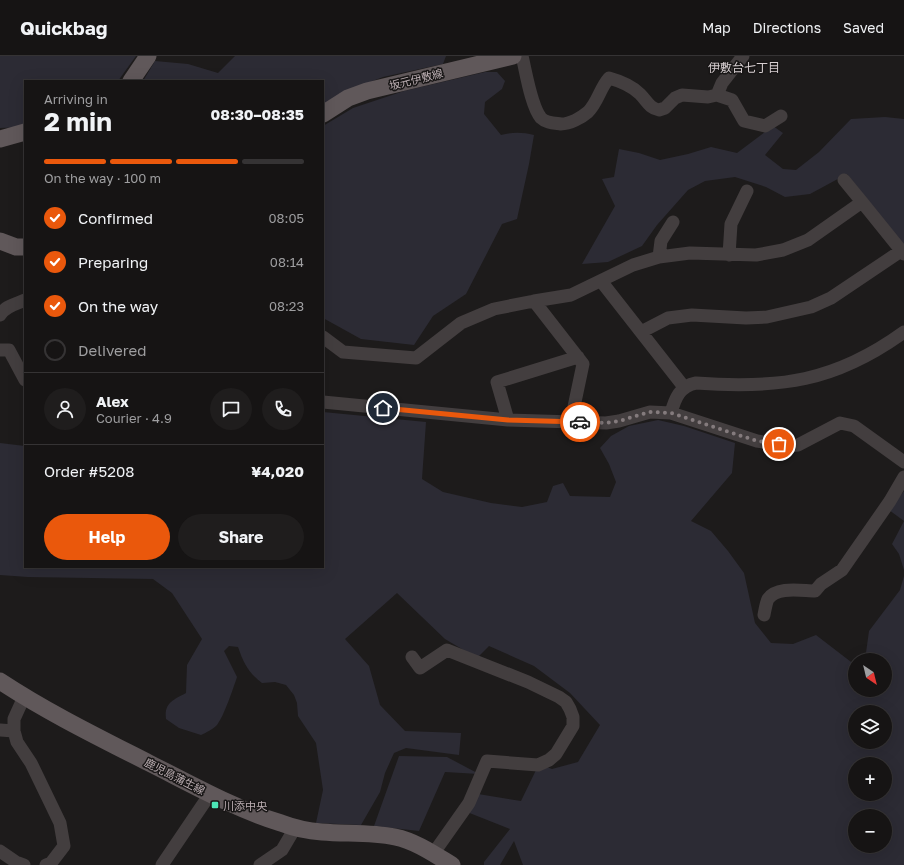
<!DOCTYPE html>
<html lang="en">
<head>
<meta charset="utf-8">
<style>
	body { margin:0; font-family:"Golos Text","Noto Sans JP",sans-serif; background:#1f1d1d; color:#f1f3f6; height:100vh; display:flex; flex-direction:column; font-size:15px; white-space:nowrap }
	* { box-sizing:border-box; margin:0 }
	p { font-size:13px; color:#9e9ea0 }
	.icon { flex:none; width:22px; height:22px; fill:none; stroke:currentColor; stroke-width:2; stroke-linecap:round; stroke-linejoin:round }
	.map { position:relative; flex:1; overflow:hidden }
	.drawer { position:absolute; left:24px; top:24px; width:300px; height:488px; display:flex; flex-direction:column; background:#161414; border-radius:0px; box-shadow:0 4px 16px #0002,0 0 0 1px #353334 }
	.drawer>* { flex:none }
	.needle { width:26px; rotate:145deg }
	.controls { position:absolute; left:848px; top:597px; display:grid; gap:8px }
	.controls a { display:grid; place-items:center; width:44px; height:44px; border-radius:50%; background:#161414; box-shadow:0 4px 16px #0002,0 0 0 1px #353334; font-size:20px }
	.pin { position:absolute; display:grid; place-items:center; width:34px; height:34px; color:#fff; margin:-17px; border:2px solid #fff; border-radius:50%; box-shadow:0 1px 4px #0007 }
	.courier { position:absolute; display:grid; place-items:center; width:40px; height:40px; margin:-20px; border:3px solid #ea580c; border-radius:50%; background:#fff; color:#222; box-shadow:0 1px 5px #0007 }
	.head em { font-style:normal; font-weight:700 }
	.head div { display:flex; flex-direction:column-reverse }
	.head { display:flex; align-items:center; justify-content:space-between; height:68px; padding:0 20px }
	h1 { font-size:26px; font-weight:700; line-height:30px }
	.bar { display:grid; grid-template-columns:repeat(4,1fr); gap:6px 4px; align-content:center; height:48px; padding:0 20px }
	.bar i { height:5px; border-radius:3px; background:#353334 }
	.bar .current { background:#ea580c }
	.bar p { grid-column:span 4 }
	.line { display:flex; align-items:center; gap:10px; padding:0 20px; border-top:1px solid #353334 }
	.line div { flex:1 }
	.round { display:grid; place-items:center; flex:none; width:42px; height:42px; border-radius:21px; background:#1f1d1d }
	ol { padding:0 20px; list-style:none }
	li { display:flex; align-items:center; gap:12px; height:44px }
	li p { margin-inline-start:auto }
	li .icon { padding:4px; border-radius:50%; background:#ea580c; color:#fff; stroke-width:4 }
	li:last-child { color:#9e9ea0 }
	li i { width:22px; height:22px; border:2px solid #353334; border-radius:50% }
	.primary-button { display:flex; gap:8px; margin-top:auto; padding:8px 20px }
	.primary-button a { flex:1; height:46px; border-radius:24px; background:#ea580c; color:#fff; font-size:16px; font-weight:700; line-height:46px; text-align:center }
	.primary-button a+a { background:#1f1d1d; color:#f1f3f6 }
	header { display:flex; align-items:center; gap:24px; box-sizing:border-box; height:56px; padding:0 20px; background:#161414; border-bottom:1px solid #353334 }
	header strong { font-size:19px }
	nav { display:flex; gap:22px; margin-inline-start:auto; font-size:14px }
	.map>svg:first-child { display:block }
	.green { fill:#2c2b34; fill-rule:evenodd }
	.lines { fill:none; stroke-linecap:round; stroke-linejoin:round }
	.minor { stroke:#433e3f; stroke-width:13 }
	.major { stroke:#60585a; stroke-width:17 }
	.done { stroke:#847b7d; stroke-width:4; stroke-dasharray:0 7.2 }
	.route { stroke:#ea580c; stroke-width:5 }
	.poi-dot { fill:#4ce4b5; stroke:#181616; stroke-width:1.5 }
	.labels { text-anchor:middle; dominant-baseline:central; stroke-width:3; stroke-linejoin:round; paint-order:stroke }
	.street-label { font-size:11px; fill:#bbaeb2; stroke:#181616 }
	.poi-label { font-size:11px; fill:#bbaeb2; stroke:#181616; text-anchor:start }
	.neighbourhood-label { font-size:12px; fill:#d7cfd1; stroke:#181616 }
</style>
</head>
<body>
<header>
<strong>Quickbag</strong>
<nav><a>Map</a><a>Directions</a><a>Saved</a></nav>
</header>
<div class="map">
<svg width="904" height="809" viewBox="0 0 904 809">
	<rect width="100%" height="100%" fill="#1d1b1b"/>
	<path class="green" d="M0,0H136L118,25H25V71L0,72Z
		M235,0H446L443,8L383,21L344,36L323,50V25H143L155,5L188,8L218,17Z
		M485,16H497L505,25L502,33L485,46L484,58L501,79C513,76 522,76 534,79L529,108L517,163L502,168L466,238L433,260L414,289L361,283L323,262V70L353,52L404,35Z
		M885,61L904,63V189L847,118L810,138L785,141L766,131L735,121L705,125L688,134L657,169L642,190L608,206L582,208L615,150L602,123L614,121L619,93L639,97L660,104L688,98L711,91L737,97L773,70L783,77L765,99L783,113L796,114L819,96L851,63Z
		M323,356L426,366L422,423L443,436L491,447L522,451L547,446L553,430L563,427L570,440L610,441L616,426L609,408L600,392L611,380L629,370L658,364L684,370L735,387L732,417L691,465L711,475L728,495L744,517L755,567L771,587L793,588L816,579L855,609V634H885V604H865L869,575L900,534L904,520V809H523L514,785L500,809H484V806L510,773L467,756L478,738L521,745L537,712L544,710L552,713L578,706L600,669L570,637L534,610L489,590L477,602L445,583L397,537L345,583L369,610L380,649L405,675L461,677L459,699L406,692L394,697L385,717L380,736L361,769L316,767L323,734L316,687L298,660L297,647L294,639L286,629L275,626L262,627C248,616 244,608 238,591L229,590L224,595L237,621C233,633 224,660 217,669C212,674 207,676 201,679L179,672L166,663C164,647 173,644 186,637L187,609L202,583L172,537L153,523L28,521L0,519V387L25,390V511H323ZM855,656H885V686H855ZM855,708H885V738H855ZM855,760H885V790H855Z
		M904,435V514L899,498L892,488L904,465L889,454Z
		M399,700L447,701L479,718L445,716L419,775L374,770Z"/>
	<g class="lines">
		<path class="minor" d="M522,0C526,16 531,50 541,62C546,67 554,67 561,68C570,68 581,62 588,56C598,46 600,32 609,22C620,25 632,30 640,38C647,45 649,52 659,54L665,52L675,42L682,39L708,41L717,39
			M743,0L722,27L717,39L732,44L744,65L765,70L781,60
			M844,124L862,146
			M729,199L731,168L747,135
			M659,201L661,185L673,166
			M601,225L684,331
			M534,245L583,308L571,365
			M0,259C5,250 16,248 25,244
			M641,276L668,262L692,259L746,262L767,261L811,251L831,242L901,195
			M323,281L343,296L416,302L461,267L494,253L534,245L571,239L633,209L659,201L690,197L756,199L783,194L808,184L862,146L904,198
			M0,294H9L25,324
			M323,346L508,364L606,367L619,365L650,356L671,357L757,385L788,390L798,389L840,367L854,370L904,406
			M671,357C675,342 680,330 696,327C779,333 835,326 904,276
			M508,364L497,326L578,301
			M764,559C765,554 766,547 768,543C777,530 802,535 815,535L821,528L842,514L890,445L904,421
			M412,601L420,612L447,594L528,626L559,641L566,646L570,653L573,661V670L556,698L549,704L538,709L487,705L469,747L433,798
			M24,641L14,663V675L17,686L31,707L60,767L64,790L51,807L46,809
			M0,674L14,675
			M0,795L16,806L24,809
			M162,809L210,738
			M260,809L282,794L295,772"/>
		<path class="major" d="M131,25L148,0
			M323,58L348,42L367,35L513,0
			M0,83L25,76
			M0,185L16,191H25
			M0,625C47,656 98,681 149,707C191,728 235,753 281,767C294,772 308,775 322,776C346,778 371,776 395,781C415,785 434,798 452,809"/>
	</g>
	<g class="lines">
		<path class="done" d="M580,366L606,367L619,365L650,356L671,357L757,385L779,388"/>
		<path class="route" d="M383,352L508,364L580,366"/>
	</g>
	<rect class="poi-dot" x="211" y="745" width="8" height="8" rx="2"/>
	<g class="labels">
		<g class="street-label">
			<text transform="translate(416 23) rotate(-14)">坂元伊敷線</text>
			<text transform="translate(175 720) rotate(27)">鹿児島蒲生線</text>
		</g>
		<g class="poi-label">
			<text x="223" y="749">川添中央</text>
		</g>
		<g class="neighbourhood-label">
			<text x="744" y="11">伊敷台七丁目</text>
		</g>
	</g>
</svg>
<div class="controls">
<a><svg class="needle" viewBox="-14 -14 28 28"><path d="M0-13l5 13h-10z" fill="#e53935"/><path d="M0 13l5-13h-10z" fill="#9e9ea0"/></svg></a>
<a><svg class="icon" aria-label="layers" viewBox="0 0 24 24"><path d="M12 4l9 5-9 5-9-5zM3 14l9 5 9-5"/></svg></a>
<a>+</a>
<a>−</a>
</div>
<div class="pin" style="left:779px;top:388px;background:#ea580c"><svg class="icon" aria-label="bag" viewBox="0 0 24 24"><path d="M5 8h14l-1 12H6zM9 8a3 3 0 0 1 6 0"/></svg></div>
<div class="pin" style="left:383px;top:352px;background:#1f2937"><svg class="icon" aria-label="home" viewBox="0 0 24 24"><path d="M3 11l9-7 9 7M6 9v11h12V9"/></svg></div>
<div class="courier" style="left:580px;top:366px"><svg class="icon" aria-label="car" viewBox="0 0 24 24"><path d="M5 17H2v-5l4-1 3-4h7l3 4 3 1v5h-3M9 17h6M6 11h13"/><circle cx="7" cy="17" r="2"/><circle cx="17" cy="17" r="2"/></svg></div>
<section class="drawer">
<div class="head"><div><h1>2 min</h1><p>Arriving in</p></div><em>08:30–08:35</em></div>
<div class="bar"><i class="current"></i><i class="current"></i><i class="current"></i><i></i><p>On the way · 100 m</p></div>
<ol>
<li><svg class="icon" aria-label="check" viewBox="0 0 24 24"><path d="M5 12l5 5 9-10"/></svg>Confirmed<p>08:05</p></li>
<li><svg class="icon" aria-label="check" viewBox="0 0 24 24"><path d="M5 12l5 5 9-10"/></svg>Preparing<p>08:14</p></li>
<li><svg class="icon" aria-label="check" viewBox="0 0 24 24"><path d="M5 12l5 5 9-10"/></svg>On the way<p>08:23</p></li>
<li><i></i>Delivered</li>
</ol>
<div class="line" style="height:72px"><a class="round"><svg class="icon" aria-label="person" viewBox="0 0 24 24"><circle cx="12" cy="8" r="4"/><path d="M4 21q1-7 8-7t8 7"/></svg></a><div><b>Alex</b><p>Courier · 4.9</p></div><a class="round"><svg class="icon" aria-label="chat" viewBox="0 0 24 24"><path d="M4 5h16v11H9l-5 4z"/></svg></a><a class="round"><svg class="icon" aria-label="phone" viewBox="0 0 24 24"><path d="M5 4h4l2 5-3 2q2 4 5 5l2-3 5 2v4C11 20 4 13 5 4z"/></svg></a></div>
<div class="line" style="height:52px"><div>Order #5208</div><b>¥4,020</b></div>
<div class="primary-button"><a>Help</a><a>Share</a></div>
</section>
</div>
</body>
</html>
